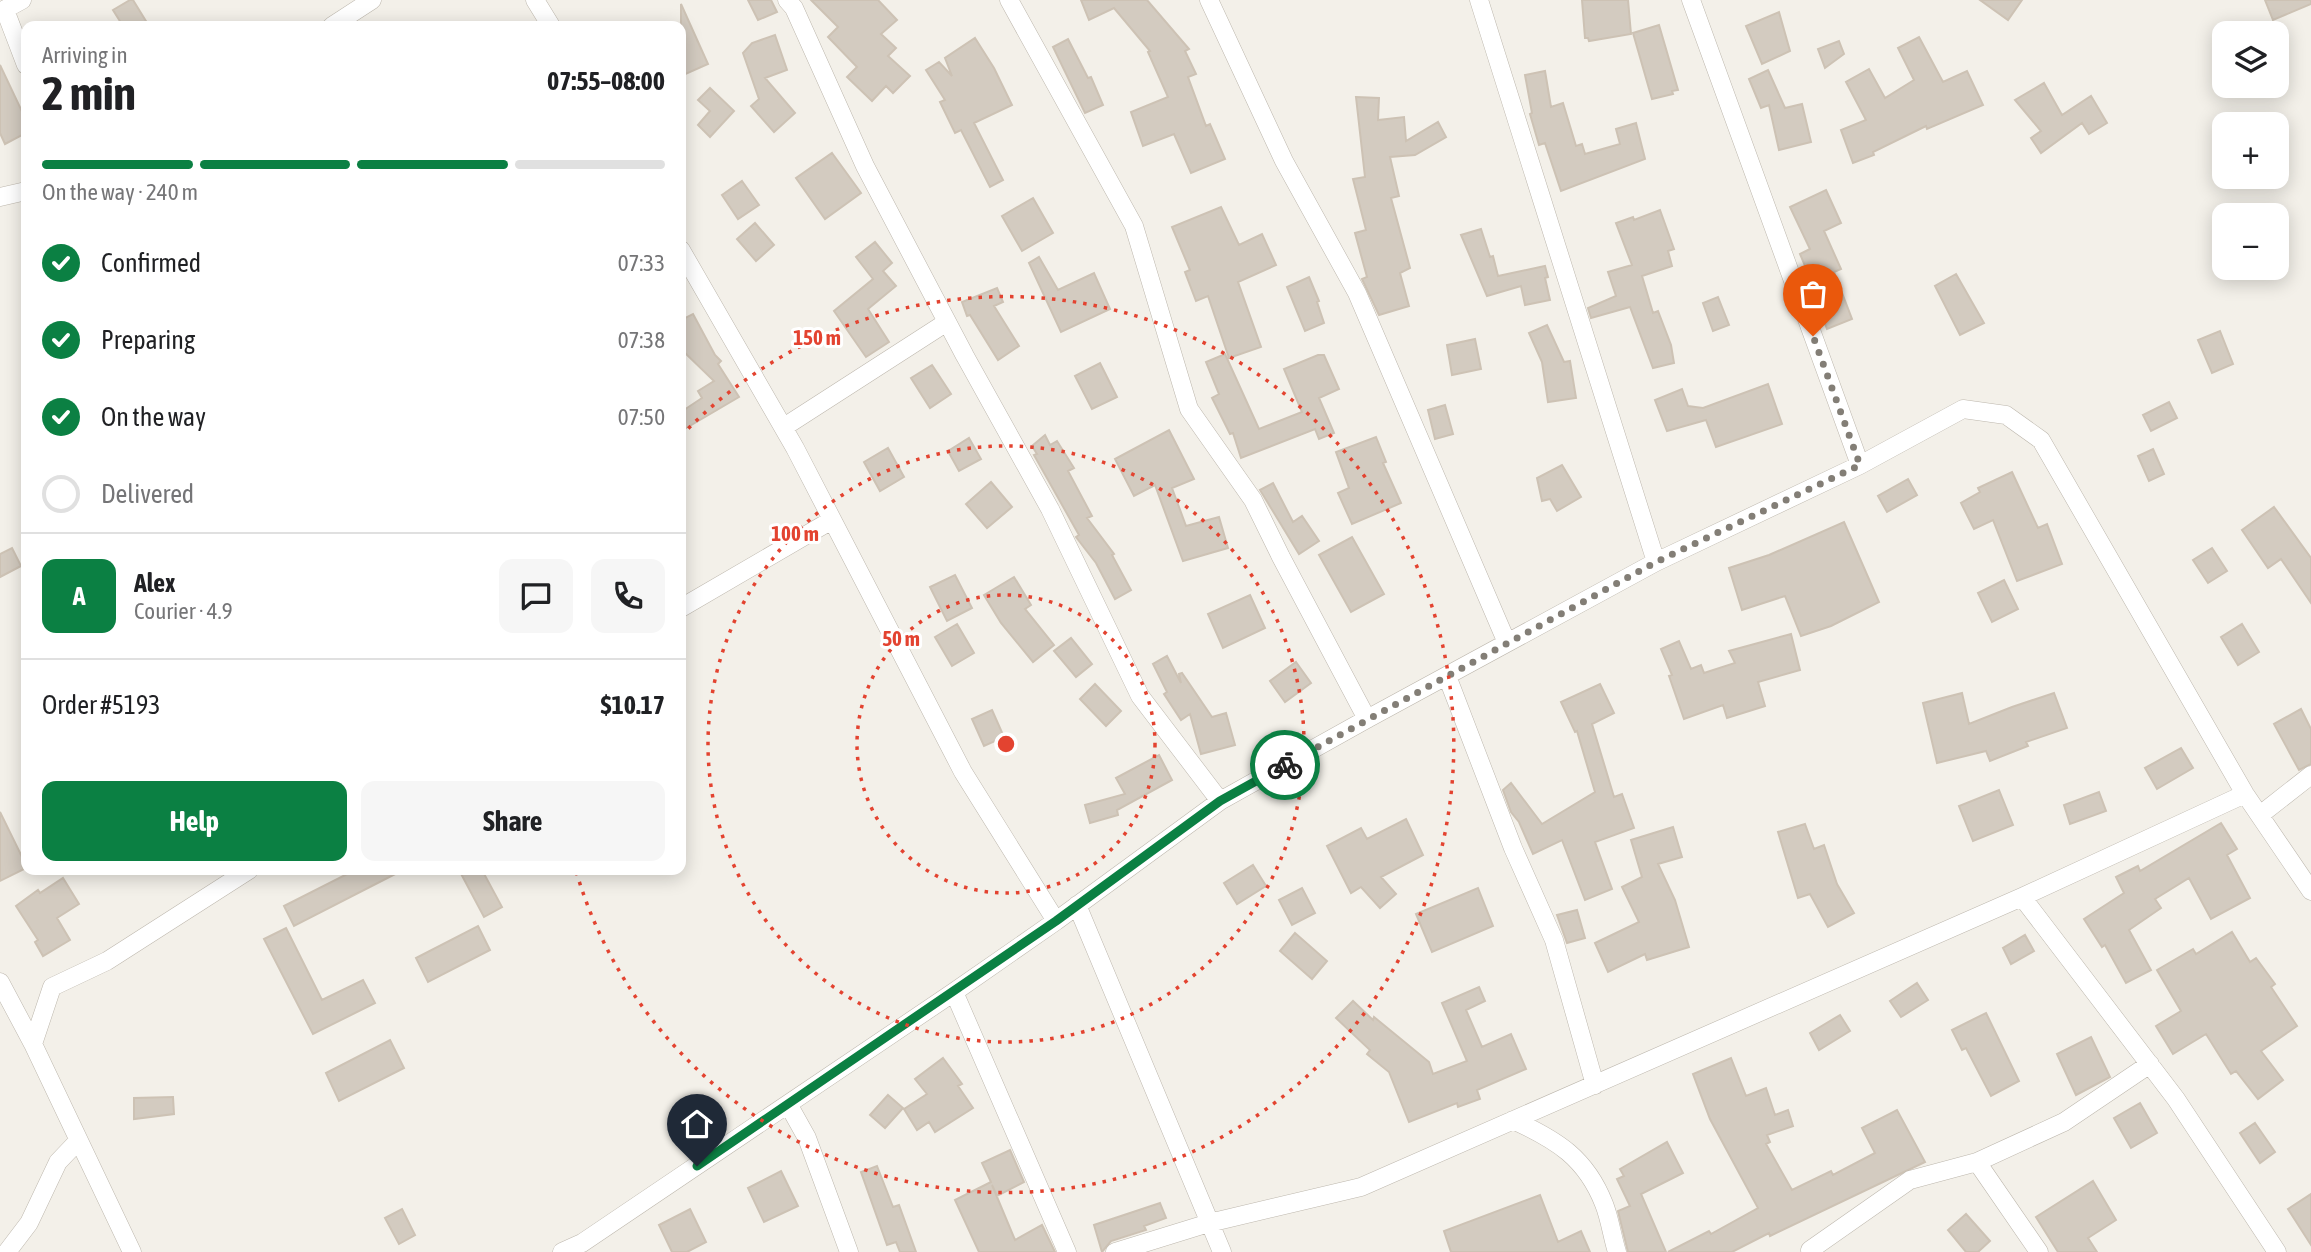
<!DOCTYPE html>
<html lang="en">
<head>
<meta charset="utf-8">
<style>
	body { margin:0; font-family:"Asap Condensed",sans-serif; background:#f6f6f6; color:#202124; height:100vh; display:flex; flex-direction:column; font-size:26px; white-space:nowrap }
	* { box-sizing:border-box; margin:0 }
	p { font-size:23px; color:#757577 }
	.icon { flex:none; width:38px; height:38px; fill:none; stroke:currentColor; stroke-width:2; stroke-linecap:round; stroke-linejoin:round }
	.map { position:relative; flex:1; overflow:hidden }
	.side { position:absolute; left:21px; top:21px; width:665px; height:854px; display:flex; flex-direction:column; background:#fff; border-radius:14px; box-shadow:0 4px 18px #0003 }
	.side>* { flex:none }
	.controls { position:absolute; left:2212px; top:21px; display:grid; gap:14px }
	.controls a { display:grid; place-items:center; width:77px; height:77px; border-radius:14px; background:#fff; box-shadow:0 4px 18px #0003; font-size:35px }
	.pin { position:absolute; display:grid; place-items:center; width:60px; height:60px; color:#fff; margin:-72px -30px; border-radius:50% 50% 50% 0; rotate:-45deg; box-shadow:0 0 7px #0007 }
	.pin .icon { rotate:45deg }
	.courier { position:absolute; display:grid; place-items:center; width:70px; height:70px; margin:-35px; border:5px solid #0b8043; border-radius:50%; background:#fff; color:#222; box-shadow:0 2px 9px #0007 }
	.head em { font-style:normal; font-weight:700 }
	.head div { display:flex; flex-direction:column-reverse }
	.head { display:flex; align-items:center; justify-content:space-between; height:119px; padding:0 21px }
	h1 { font-size:46px; font-weight:700; line-height:52px }
	.bar { display:grid; grid-template-columns:repeat(4,1fr); gap:10px 7px; align-content:center; height:84px; padding:0 21px }
	.bar i { height:9px; border-radius:5px; background:#e0e0e0 }
	.bar .on { background:#0b8043 }
	.bar p { grid-column:span 4 }
	.line { display:flex; align-items:center; gap:18px; padding:0 21px; border-top:2px solid #e0e0e0 }
	.line div { flex:1 }
	.round { display:grid; place-items:center; flex:none; width:74px; height:74px; border-radius:14px; background:#f6f6f6 }
	ol { padding:0 21px; list-style:none }
	li { display:flex; align-items:center; gap:21px; height:77px }
	li p { margin-inline-start:auto }
	li .icon { padding:7px; border-radius:50%; background:#0b8043; color:#fff; stroke-width:4 }
	li:last-child { color:#757577 }
	li i { width:38px; height:38px; border:4px solid #e0e0e0; border-radius:50% }
	.cta { display:flex; gap:14px; margin-top:auto; padding:14px 21px }
	.cta a { flex:1; height:80px; border-radius:14px; background:#0b8043; color:#fff; font-size:28px; font-weight:700; line-height:80px; text-align:center }
	.cta a+a { background:#f6f6f6; color:#202124 }
	.map>svg:first-child { display:block }
	.building { fill:#d3cbc0; stroke:#cdc2b4; stroke-width:2 }
	.lines { fill:none; stroke-linecap:round; stroke-linejoin:round }
	.street-casing { stroke:#bdb7ad; stroke-width:19 }
	.street { stroke:#fff; stroke-width:18 }
	.done { stroke:#837e76; stroke-width:7; stroke-dasharray:0 12.6 }
	.route { stroke:#0b8043; stroke-width:9 }
	.ring { fill:none; stroke:#e34330; stroke-width:3.5; stroke-dasharray:3.5 7 }
	.centre { fill:#e34330; stroke:#fff; stroke-width:3.5 }
	.ring-label { font-size:21px; text-anchor:middle; font-weight:bold; fill:#e34330; stroke:#fff; stroke-width:6; stroke-linejoin:round; paint-order:stroke }
</style>
</head>
<body>
<div class="map">
<svg width="2311" height="1252" viewBox="0 0 2311 1252">
	<rect width="100%" height="100%" fill="#f3f0e9"/>
	<path class="building" d="M130,0H133L149,26H123L113,10Z
		M748,0H771L777,12L758,20Z
		M811,0H878L897,20L881,34L896,48L888,56L910,76L893,93L886,86L872,101L847,77L857,67L828,37L838,27Z
		M1081,0H1147L1189,49L1185,51L1196,74L1188,77L1206,126L1210,124L1225,159L1191,173L1174,134L1143,146L1131,112L1168,97L1148,52L1150,51L1114,8L1089,20Z
		M1582,0H1628L1631,34L1589,41L1588,38H1585Z
		M1980,0H2022L2008,20Z
		M2265,0H2311V4L2273,20Z
		M681,4L708,64L681,76Z
		M1779,12L1790,51L1762,64L1746,26Z
		M1659,25L1678,90L1672,91L1673,94L1652,99L1633,33Z
		M775,35L787,70L765,78L795,113L774,132L751,106L759,99L743,53L752,43Z
		M1919,37L1943,82L1967,71L1983,105L1927,129L1926,126L1873,152L1874,155L1853,163L1841,130L1866,120L1846,82L1869,69L1885,98L1914,80L1898,48Z
		M975,38L994,68L1012,105L974,123L1003,180L990,187L961,130L955,133L940,102L945,100L926,70L939,62L952,76L945,58Z
		M1068,39L1088,78L1091,77L1103,105L1085,113L1053,47Z
		M1839,41L1844,54L1825,68L1818,49Z
		M0,65L26,120V133L5,144L0,133Z
		M1768,70L1785,108L1802,104L1811,142L1779,150L1769,105L1761,108L1749,79Z
		M1545,71L1551,107L1563,103L1576,146L1582,144L1585,154L1620,144L1616,129L1636,123L1645,159L1561,191L1545,143L1539,145L1530,114L1532,113L1525,75Z
		M2044,83L2062,115L2091,96L2107,123L2089,134L2082,123L2041,153L2031,138L2041,131L2015,100Z
		M710,88L734,111L710,137L698,125L710,111L698,100Z
		M1356,97L1379,98L1378,120L1404,117L1406,141L1438,122L1446,137L1415,155L1390,157L1399,196L1391,198L1410,268L1400,273L1409,306L1379,315L1362,279L1367,277L1355,233L1366,230L1353,179L1365,177Z
		M832,153L861,193L825,219L796,178Z
		M742,181L759,205L738,219L722,195Z
		M1826,190L1841,223L1824,231L1841,269L1834,272L1852,319L1827,329L1814,295L1817,294L1800,254L1810,249L1790,207Z
		M1033,198L1053,233L1022,251L1002,216Z
		M1221,207L1239,245L1262,234L1276,265L1238,282L1261,347L1229,358L1208,296L1196,301L1185,272L1190,270L1172,227Z
		M1660,210L1674,249L1668,251L1672,266L1642,276L1653,313L1658,311L1671,345L1674,363L1653,368L1630,307L1591,318L1588,308L1616,296L1608,272L1632,265L1616,223L1633,217L1634,220Z
		M755,223L774,245L756,261L737,239Z
		M1481,229L1490,257L1493,256L1498,276L1545,266L1548,277L1545,278L1550,300L1525,305L1521,286L1487,296L1461,235Z
		M875,242L892,263L883,271L896,286L868,309L889,342L866,357L834,311L873,279L856,257Z
		M1039,257L1058,290L1094,273L1110,309L1061,332L1029,263Z
		M1956,274L1984,323L1960,335L1935,286Z
		M1309,277L1319,301L1317,302L1324,323L1305,331L1287,287Z
		M997,288L1003,302L994,306L1019,346L998,360L970,315L967,316L962,302Z
		M1718,297L1729,325L1713,331L1703,303Z
		M693,314L715,355L721,361L718,364L739,397L681,431V412L702,398L698,391L714,381L681,349V320Z
		M1547,325L1564,362L1570,361L1576,398L1548,402L1542,362L1529,333Z
		M2220,331L2233,364L2212,373L2198,340Z
		M1475,339L1481,369L1452,375L1447,345Z
		M1225,354L1259,429L1302,412L1284,369L1318,355H1324L1339,389L1319,398L1334,433L1319,439L1315,429L1241,458L1233,433L1230,434L1212,398L1219,394L1206,362Z
		M1100,363L1117,397L1092,409L1075,376Z
		M932,365L951,394L930,408L911,378Z
		M1768,384L1782,424L1716,447L1706,420L1667,431L1655,400L1682,389L1688,406L1703,408Z
		M2169,402L2177,418L2151,431L2143,415Z
		M1445,405L1453,434L1435,439L1428,410Z
		M1169,430L1194,479L1172,488L1186,526L1219,517L1228,548L1183,561L1155,485L1134,496L1115,459Z
		M1045,435L1050,445L1057,441L1074,468L1068,471L1092,516L1087,518L1114,554L1112,555L1131,590L1115,599L1096,563L1076,537L1079,535L1034,455L1037,454L1032,446Z
		M1376,437L1386,462L1383,463L1401,503L1352,524L1338,493L1349,488L1336,452Z
		M969,438L981,459L959,471L948,451Z
		M888,448L904,477L880,491L864,462Z
		M2153,449L2164,474L2149,481L2138,456Z
		M1562,465L1581,497L1557,511L1550,499L1542,501L1537,478Z
		M2012,472L2038,528L2047,524L2062,564L2017,581L1993,520L1974,529L1961,503L1980,492L1978,488Z
		M1908,479L1917,495L1887,512L1878,496Z
		M991,482L1012,507L987,528L966,504Z
		M1273,483L1293,522L1302,516L1319,541L1299,554L1260,490Z
		M2274,507L2311,558V603L2281,559L2268,568L2242,530Z
		M1844,522L1879,602L1831,626L1801,636L1785,596L1742,610L1729,568L1769,555Z
		M1352,537L1384,594L1351,612L1319,555Z
		M12,548L21,566L0,577V554Z
		M2212,548L2227,571L2208,583L2193,560Z
		M955,575L972,608L947,621L930,587Z
		M1014,577L1031,605L1025,609L1054,645L1033,662L1001,623L984,595Z
		M2004,580L2018,609L1992,622L1978,593Z
		M1250,595L1265,628L1223,648L1208,614Z
		M957,624L974,653L952,666L935,637Z
		M2242,624L2259,652L2238,665L2221,637Z
		M1791,634L1800,670L1758,682L1765,706L1727,718L1723,705L1684,719L1669,676L1672,675L1661,649L1679,641L1691,669L1701,665L1704,673L1735,663L1729,651Z
		M1071,638L1092,664L1076,677L1054,651Z
		M1167,656L1181,683L1179,674L1182,673L1212,717L1226,713L1235,745L1201,754L1190,714L1181,720L1164,694L1167,692L1153,664Z
		M1296,662L1311,683L1285,702L1270,681Z
		M1095,684L1121,711L1106,726L1080,699Z
		M1600,684L1614,713L1592,724L1614,797L1622,794L1634,828L1595,842L1612,889L1585,900L1562,840L1533,854L1519,822L1511,812L1503,790L1511,783L1542,824L1595,792L1577,731L1575,732L1561,702Z
		M1962,693L1969,724L2012,707L2054,693L2067,728L2026,742L2028,746L1990,761L1986,751L1937,763L1923,703Z
		M2301,709L2311,729V764L2299,770L2274,724Z
		M992,710L1004,737L984,746L972,719Z
		M2181,748L2193,768L2157,789L2145,768Z
		M1159,755L1172,780L1117,810L1118,815L1090,823L1085,805L1125,794L1116,778Z
		M1999,790L2013,825L1973,841L1959,806Z
		M2099,792L2106,811L2070,824L2064,805Z
		M0,812L25,863L22,865L24,869L0,881Z
		M1406,819L1423,855L1381,877L1396,894L1380,908L1361,887L1351,893L1327,846L1361,828L1367,839Z
		M2221,823L2237,849L2227,855L2250,898L2211,919L2189,878L2155,899L2161,908L2129,930L2151,970L2126,983L2105,945L2102,947L2084,919L2124,893L2116,877L2138,866L2140,871Z
		M1805,824L1814,849L1824,845L1837,884L1854,913L1828,927L1810,894L1798,898L1778,832Z
		M1673,827L1682,857L1658,864L1675,900L1689,947L1647,960L1645,954L1608,972L1595,943L1639,922L1622,887L1642,877L1631,840Z
		M1253,865L1266,886L1237,904L1224,883Z
		M355,870H403L294,926L284,906Z
		M459,870H482L502,907L484,917Z
		M63,878L79,904L57,918L70,940L43,956L35,942L38,940L16,906L38,890L40,893Z
		M1302,888L1315,913L1292,925L1279,900Z
		M1478,888L1493,926L1432,952L1416,914Z
		M1577,910L1585,938L1567,943L1557,915Z
		M478,926L490,950L428,982L416,958Z
		M286,928L322,1000L363,980L375,1003L313,1034L264,939Z
		M2232,932L2250,962L2256,958L2275,984L2271,987L2297,1026L2261,1051L2283,1080L2258,1099L2236,1071L2231,1074L2206,1034L2173,1054L2156,1026L2181,1011L2157,970L2193,949L2196,954Z
		M1295,933L1327,961L1312,979L1280,951Z
		M2025,935L2034,951L2011,964L2003,948Z
		M1917,983L1928,1000L1901,1017L1890,1001Z
		M1479,987L1485,1001L1466,1010L1482,1047L1511,1034L1526,1069L1477,1090L1480,1099L1458,1107L1457,1103L1409,1122L1389,1072L1367,1054L1370,1050L1336,1018L1353,1001L1373,1020L1374,1017L1429,1062L1433,1074L1467,1061L1442,1003Z
		M1986,1013L2019,1081L1991,1096L1966,1048L1962,1050L1952,1030Z
		M1840,1015L1850,1031L1819,1050L1810,1033Z
		M2091,1037L2110,1077L2076,1095L2057,1054Z
		M390,1040L404,1068L339,1101L326,1073Z
		M943,1058L962,1084L958,1086L973,1108L935,1132L929,1122L917,1130L904,1109L927,1094L915,1079Z
		M1731,1058L1746,1096L1766,1088L1775,1115L1788,1110L1793,1126L1767,1135L1770,1142L1766,1144L1792,1190L1831,1171L1833,1175L1875,1153L1862,1128L1897,1110L1925,1162L1770,1236L1769,1233L1732,1252H1668L1709,1231L1711,1234L1758,1208L1710,1119L1693,1074Z
		M888,1095L903,1108L885,1128L870,1115Z
		M173,1097L174,1114L134,1119V1098Z
		M2140,1103L2157,1133L2131,1148L2114,1118Z
		M2255,1123L2275,1152L2260,1163L2240,1133Z
		M1667,1142L1683,1173L1641,1194L1666,1252H1628L1618,1211L1630,1206L1617,1179L1624,1176L1620,1169Z
		M1010,1150L1024,1182L997,1196L992,1185L1015,1240L1042,1225L1055,1252H979L955,1200L991,1182L982,1163Z
		M877,1166L893,1207L899,1205L916,1252H900L896,1242L887,1245L861,1172Z
		M781,1171L798,1206L764,1222L748,1188Z
		M2093,1181L2116,1220L2088,1238L2097,1252H2058L2036,1217Z
		M2311,1194V1245L2288,1209Z
		M1540,1195L1558,1242L1581,1231L1590,1252H1451L1444,1231Z
		M1160,1203L1166,1218L1144,1226L1146,1230L1111,1241L1102,1252L1094,1225Z
		M402,1209L415,1235L399,1244L385,1218Z
		M690,1209L706,1242L687,1252H672L659,1225Z
		M1966,1214L1990,1241L1978,1252H1966L1948,1230Z"/>
	<g class="lines">
		<defs>
			<path id="street" d="M535,0L551,26
				M787,0L794,8L865,166L965,356L1050,509L1140,696L1220,801
				M1009,0L1134,226L1189,409L1253,500L1281,557L1367,719
				M1209,0L1284,161L1357,293L1507,643
				M1479,0L1656,562
				M1691,0L1860,465
				M5,10L26,65
				M0,12L22,0
				M332,26L372,0
				M0,197L26,191
				M681,250L795,448L963,772L1056,921
				M784,427L947,322
				M681,608L832,520
				M1447,676L1513,848L1554,940L1595,1085
				M2260,815L2311,775
				M2022,897L2176,1099L2277,1252
				M1077,905L1222,1252
				M0,982L33,1044L132,1252
				M954,992L1067,1252
				M33,1044L52,987L107,961L249,870
				M788,1104L807,1138L849,1252
				M1513,1120C1557,1140 1586,1158 1604,1204C1610,1219 1612,1236 1617,1252
				M1977,1162L2039,1252
				M1810,1250L1910,1180L1977,1162L2064,1122L2150,1064
				M7,1252L29,1223L58,1162L78,1141
				M562,1252L582,1243L954,992L1056,921L1220,801L1367,719L1656,562L1860,465L1963,409L2006,415L2041,440L2245,794L2311,891
				M1115,1252L1209,1223L1361,1187L2022,897L2245,794"/>
		</defs>
		<use href="#street" class="street-casing"/>
		<use href="#street" class="street"/>
	</g>
	<g class="lines">
		<path class="done" d="M1285,765L1656,562L1860,465L1813,336"/>
		<path class="route" d="M697,1166L1056,921L1220,801L1285,765"/>
	</g>
	<g class="ring">
		<circle cx="1006" cy="744" r="149"/>
		<circle cx="1006" cy="744" r="298"/>
		<path d="M681 436A448 448 0 1 1 576 871"/>
	</g>
	<circle cx="1006" cy="744" r="10" class="centre"/>
	<g class="ring-label">
		<text x="817" y="345">150 m</text>
		<text x="795" y="541">100 m</text>
		<text x="901" y="646">50 m</text>
	</g>
</svg>
<div class="controls">
<a><svg class="icon" aria-label="layers" viewBox="0 0 24 24"><path d="M12 4l9 5-9 5-9-5zM3 14l9 5 9-5"/></svg></a>
<a>+</a>
<a>−</a>
</div>
<div class="pin" style="left:1813px;top:336px;background:#ea580c"><svg class="icon" aria-label="bag" viewBox="0 0 24 24"><path d="M5 8h14l-1 12H6zM9 8a3 3 0 0 1 6 0"/></svg></div>
<div class="pin" style="left:697px;top:1166px;background:#1f2937"><svg class="icon" aria-label="home" viewBox="0 0 24 24"><path d="M3 11l9-7 9 7M6 9v11h12V9"/></svg></div>
<div class="courier" style="left:1285px;top:765px"><svg class="icon" aria-label="bike" viewBox="0 0 24 24"><circle cx="6" cy="16" r="4"/><circle cx="18" cy="16" r="4"/><path d="M6 16l4-8h5l3 8M10 8l3 8H6M13 5h3"/></svg></div>
<section class="side">
<div class="head"><div><h1>2 min</h1><p>Arriving in</p></div><em>07:55–08:00</em></div>
<div class="bar"><i class="on"></i><i class="on"></i><i class="on"></i><i></i><p>On the way · 240 m</p></div>
<ol>
<li><svg class="icon" aria-label="check" viewBox="0 0 24 24"><path d="M5 12l5 5 9-10"/></svg>Confirmed<p>07:33</p></li>
<li><svg class="icon" aria-label="check" viewBox="0 0 24 24"><path d="M5 12l5 5 9-10"/></svg>Preparing<p>07:38</p></li>
<li><svg class="icon" aria-label="check" viewBox="0 0 24 24"><path d="M5 12l5 5 9-10"/></svg>On the way<p>07:50</p></li>
<li><i></i>Delivered</li>
</ol>
<div class="line" style="height:126px"><b class="round" style="background:#0b8043;color:#fff">A</b><div><b>Alex</b><p>Courier · 4.9</p></div><a class="round"><svg class="icon" aria-label="chat" viewBox="0 0 24 24"><path d="M4 5h16v11H9l-5 4z"/></svg></a><a class="round"><svg class="icon" aria-label="phone" viewBox="0 0 24 24"><path d="M5 4h4l2 5-3 2q2 4 5 5l2-3 5 2v4C11 20 4 13 5 4z"/></svg></a></div>
<div class="line" style="height:91px"><div>Order #5193</div><b>$10.17</b></div>
<div class="cta"><a>Help</a><a>Share</a></div>
</section>
</div>
</body>
</html>
